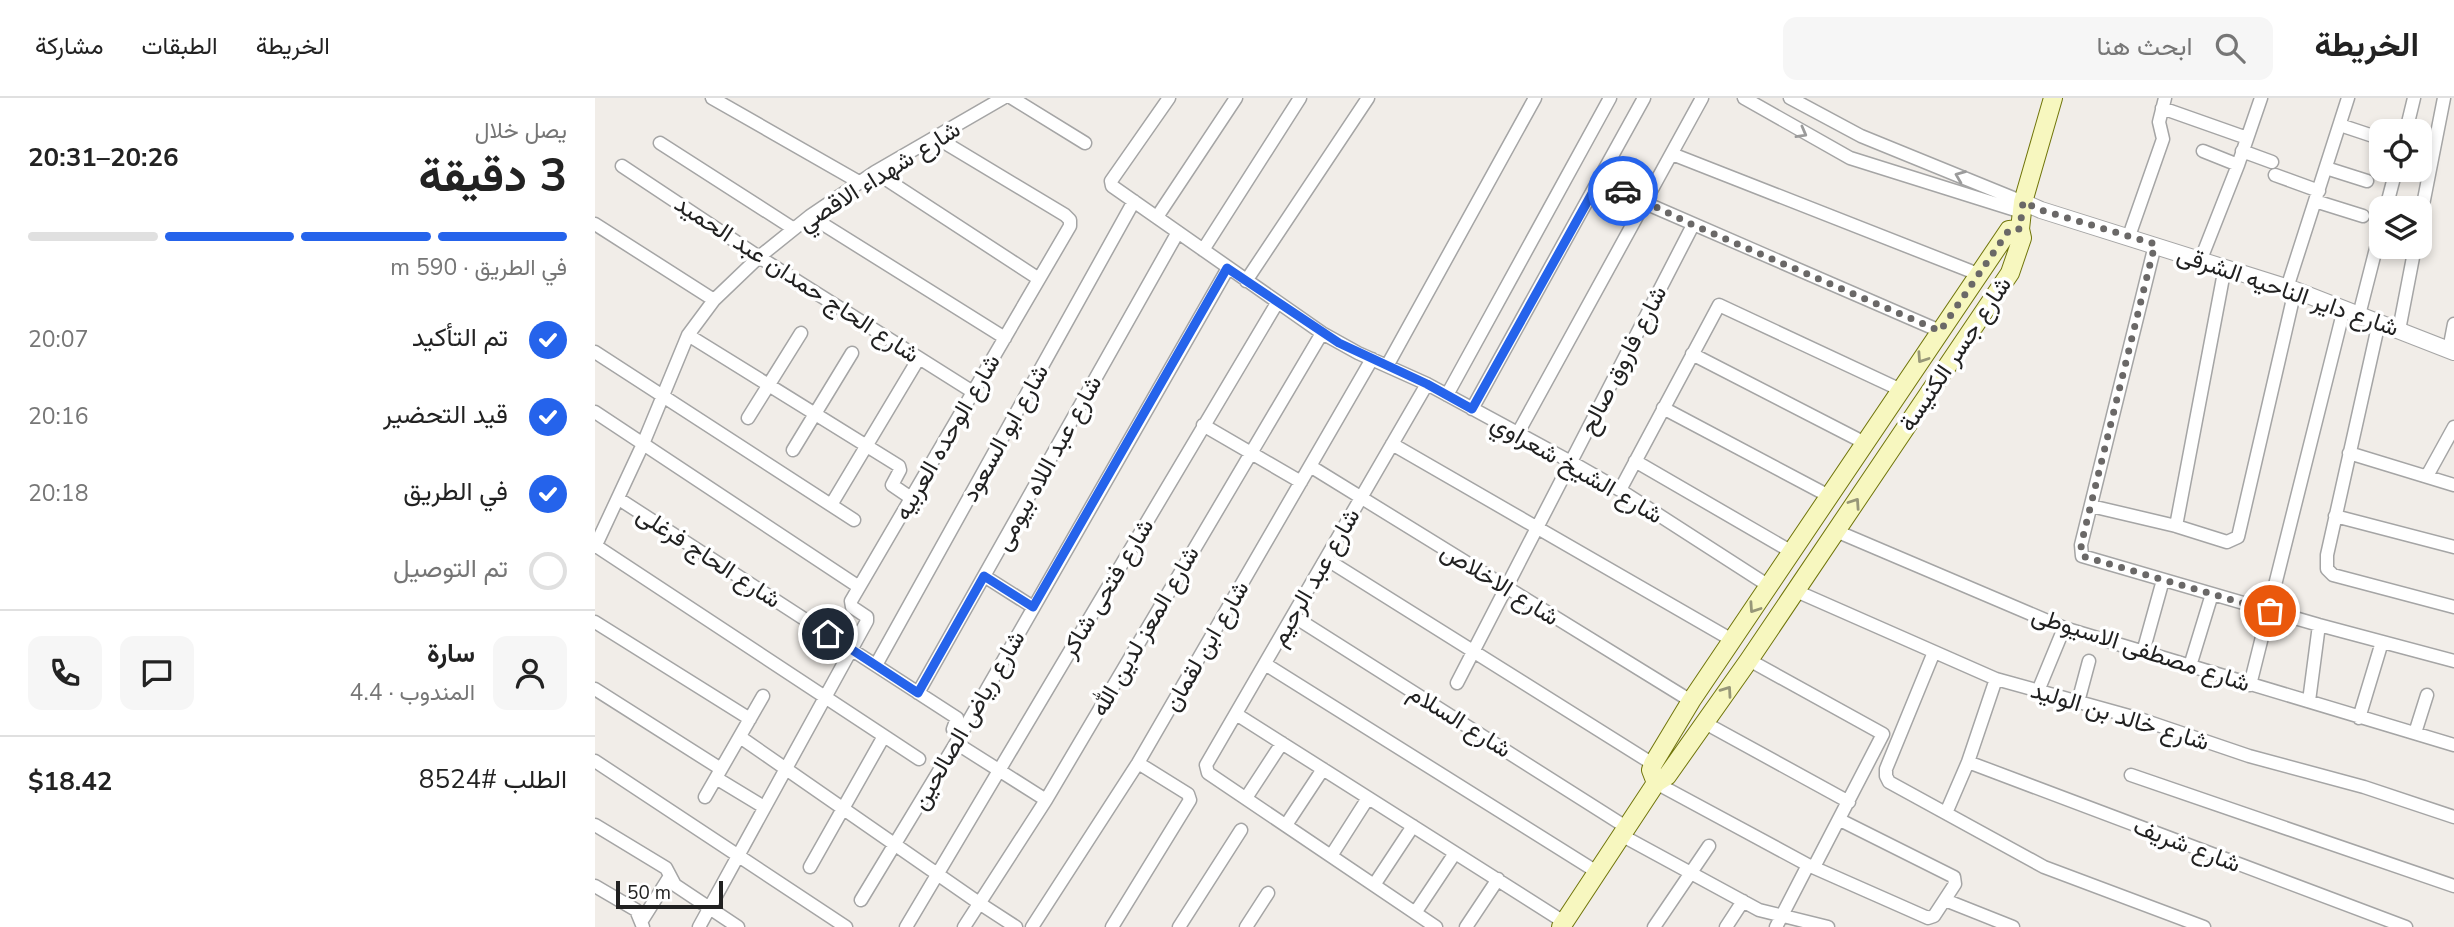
<!DOCTYPE html>
<html lang="ar">
<head>
<meta charset="utf-8">
<style>
	body { margin:0; font-family:"Nunito Sans",Vazirmatn,sans-serif; background:#f6f6f6; color:#222; direction:rtl; height:100vh; display:flex; flex-direction:column; font-size:26px; white-space:nowrap }
	* { box-sizing:border-box; margin:0 }
	p { font-size:23px; color:#767676 }
	.icon { flex:none; width:38px; height:38px; fill:none; stroke:currentColor; stroke-width:2; stroke-linecap:round; stroke-linejoin:round }
	.map { position:relative; flex:1; overflow:hidden; direction:ltr }
	.details { display:flex; flex-direction:column; background:#fff; width:595px }
	.details>* { flex:none }
	.controls { position:absolute; left:1774px; top:21px; display:grid; gap:14px }
	.controls a { display:grid; place-items:center; width:63px; height:63px; border-radius:14px; background:#fff; box-shadow:0 4px 10px #0003; font-size:35px }
	.scale { position:absolute; left:21px; bottom:18px; width:107px; box-sizing:border-box; padding-left:7px; border:4px solid #212121; border-top:0; font-size:19px; line-height:24px; white-space:nowrap; color:#212121; -webkit-text-stroke:5px #fff; paint-order:stroke }
	.pin { position:absolute; display:grid; place-items:center; width:60px; height:60px; color:#fff; margin:-30px; border:4px solid #fff; border-radius:50%; box-shadow:0 2px 7px #0007 }
	.courier { position:absolute; display:grid; place-items:center; width:70px; height:70px; margin:-35px; border:5px solid #2563eb; border-radius:50%; background:#fff; color:#222; box-shadow:0 2px 9px #0007 }
	.head em { font-style:normal; font-weight:700 }
	.head div { display:flex; flex-direction:column-reverse }
	.head { display:flex; align-items:center; justify-content:space-between; height:119px; padding:0 28px }
	h1 { font-size:46px; font-weight:700; line-height:52px }
	.bar { display:grid; grid-template-columns:repeat(4,1fr); gap:10px 7px; align-content:center; height:84px; padding:0 28px }
	.bar i { height:9px; border-radius:5px; background:#e0e0e0 }
	.bar .on { background:#2563eb }
	.bar p { grid-column:span 4 }
	.line { display:flex; align-items:center; gap:18px; padding:0 28px; border-top:2px solid #e0e0e0 }
	.line div { flex:1 }
	.round { display:grid; place-items:center; flex:none; width:74px; height:74px; border-radius:14px; background:#f6f6f6 }
	ol { padding:0 28px; list-style:none }
	li { display:flex; align-items:center; gap:21px; height:77px }
	li p { margin-inline-start:auto }
	li .icon { padding:7px; border-radius:50%; background:#2563eb; color:#fff; stroke-width:4 }
	li:last-child { color:#767676 }
	li i { width:38px; height:38px; border:4px solid #e0e0e0; border-radius:50% }
	header { display:flex; align-items:center; gap:42px; box-sizing:border-box; height:98px; padding:0 35px; background:#fff; border-bottom:2px solid #e0e0e0 }
	header strong { font-size:33px }
	nav { display:flex; gap:38px; margin-inline-start:auto; font-size:24px }
	.search { width:490px; height:63px; background:#f6f6f6; display:flex; align-items:center; gap:18px; box-sizing:border-box; padding:0 24px; border-radius:14px; color:#767676; font-size:26px }
	main { display:flex; flex:1; min-height:0 }
	.map>svg:first-child { display:block }
	.lines { fill:none; stroke-linecap:round; stroke-linejoin:round }
	.minor-casing { stroke:#a5a5a5; stroke-width:15 }
	.tertiary-casing { stroke:#a5a5a5; stroke-width:18 }
	.secondary-casing { stroke:#70750a; stroke-width:20 }
	.minor { stroke:#fff; stroke-width:12 }
	.tertiary { stroke:#fff; stroke-width:16 }
	.secondary { stroke:#f7f7bf; stroke-width:18 }
	.oneway { stroke:#9b9b9b }
	.oneway2 { stroke:#979778 }
	.done { stroke:#6a6867; stroke-width:7; stroke-dasharray:0 12.6 }
	.route { stroke:#2563eb; stroke-width:9 }
	.labels { text-anchor:middle; dominant-baseline:central; stroke-width:7; stroke-linejoin:round; paint-order:stroke }
	.street-label { font-size:24px; fill:#212121; stroke:#fff }
</style>
</head>
<body>
<header>
<strong>الخريطة</strong>
<div class="search"><svg class="icon" aria-label="search" viewBox="0 0 24 24"><circle cx="10" cy="10" r="6"/><path d="M15 15l6 6"/></svg>ابحث هنا</div>
<nav><a>الخريطة</a><a>الطبقات</a><a>مشاركة</a></nav>
</header>
<main>
<div class="map">
<svg width="1859" height="829" viewBox="0 0 1859 829">
	<rect width="100%" height="100%" fill="#f1ede8"/>
	<g class="lines">
		<defs>
			<path id="minor" d="M117,0L264,84
				M417,0L490,45
				M574,0L516,83L517,88L727,235L763,255L832,286L976,364L1025,392L1174,488
				M1149,0L1255,60L1427,114
				M1195,0L1266,38L1428,104
				M1567,10L1652,40
				M1745,27L1784,40
				M1811,33L1819,0
				M65,45L199,131
				M1608,53L1643,67
				M1647,53L1677,64
				M1077,56L1383,176
				M27,68L164,159L378,294
				M1731,70L1772,83
				M280,74L444,181
				M1680,77L1724,93
				M1005,81L1050,105L1345,233
				M1720,103L1768,118
				M1791,110L1801,72
				M215,118L410,240
				M562,119L641,0
				M1825,122L1849,0
				M0,126L119,202
				M1534,138L1568,41L1564,24L1570,0
				M1560,147L1486,447L1487,458L1724,527L1859,563
				M608,152L705,0
				M1606,161L1643,67L1666,0
				M651,183L773,0
				M1692,190L1753,0
				M1764,217L1787,127
				M1784,224L1732,457V471L1738,477L1859,509
				M1804,232L1820,149
				M93,237L304,368L305,372L297,387L316,400
				M1854,252L1859,226
				M0,254L259,422
				M1097,256L1270,345
				M792,268L940,0
				M832,286L611,667L613,675L841,829
				M852,297L1015,0
				M1068,310L1234,398
				M877,311L1049,0
				M0,314L264,489
				M153,320L206,235
				M608,327L706,384
				M923,335L1107,0
				M797,346L1137,542
				M198,352L257,255
				M1754,355L1859,387
				M1040,363L1197,454
				M715,368L1096,603
				M1832,378L1859,329
				M1025,392L1124,207L1306,292
				M24,401L362,620L358,631L366,636
				M236,407L324,260
				M1496,408L1581,428L1632,444L1643,439L1700,192
				M1740,418L1859,449
				M1581,428L1630,169
				M1241,433L1469,530L1859,647
				M1,448L324,661
				M0,449L48,346L93,237L119,202L164,159L215,118L280,74L408,0
				M731,461L1058,666
				M389,478L438,509
				M1201,493L1401,581L1545,621L1654,658L1769,689L1859,719
				M698,518L1031,729
				M0,524L155,621
				M1339,554L1291,671V678L1294,684L1449,769L1609,829
				M1548,554L1568,482
				M1154,562L1288,636L1219,769
				M670,566L1002,774
				M281,567L539,103
				M1595,568L1617,496
				M862,585L1098,127
				M1655,587L1749,211
				M0,591L126,671
				M1443,593L1469,530
				M323,595L583,134
				M1714,603L1724,527
				M1483,604L1494,563
				M641,616L969,824
				M1764,620L1787,544
				M1110,625L1254,704
				M1820,635L1832,597
				M145,639L384,805L421,829
				M361,645L451,702
				M0,663L251,829
				M1373,664L1811,829
				M1536,677L1859,788
				M121,680L169,709
				M1061,685L1213,767L1333,820L1339,818L1360,786L1359,779L1245,722
				M110,699L168,598
				M651,700L687,645
				M1351,715L1373,664L1401,581
				M0,727L71,770L80,787L143,829
				M691,727L728,671
				M1026,737L1164,812L1233,829
				M736,758L773,700
				M215,769L289,638
				M779,787L818,728
				M0,788L41,812L48,829
				M266,802L361,645L633,170
				M1350,802L1418,829
				M820,815L860,755
				M46,824L75,778
				M104,829L272,523V519L257,509L256,503L475,128V122L470,117L342,40
				M311,829L682,205
				M369,829L451,702L727,235
				M437,829L543,665L777,261
				M517,829L595,702L593,696L543,665
				M584,829L646,732
				M651,829L673,795
				M871,829L903,781
				M1059,829L1114,748
				M1131,829L1148,803
				M1181,829L1213,767"/>
			<path id="tertiary" d="M1428,104L1446,112L1700,192L1859,254"/>
			<path id="secondary" d="M1061,685L1056,672L1058,666L1096,603L1414,132L1425,131
				M966,829L1061,685L1072,678L1154,562L1415,175L1427,140L1425,131L1428,104L1458,0"/>
		</defs>
		<use href="#minor" class="minor-casing"/>
		<use href="#tertiary" class="tertiary-casing"/>
		<use href="#secondary" class="secondary-casing"/>
		<use href="#minor" class="minor"/>
		<use href="#tertiary" class="tertiary"/>
		<use href="#secondary" class="secondary"/>
	</g>
	<defs><path id="oneway-chevron" d="M-2-3.5L2.5 0L-2 3.5" fill="none" stroke-width="1.6" stroke-linecap="round" stroke-linejoin="round" transform="scale(1.75)"/></defs>
	<g class="oneway">
		<use href="#oneway-chevron" transform="translate(1207 35) rotate(29)"/>
		<use href="#oneway-chevron" transform="translate(1365 78) rotate(-158)"/>
	</g>
	<g class="oneway2">
		<use href="#oneway-chevron" transform="translate(1327 260) rotate(124)"/>
		<use href="#oneway-chevron" transform="translate(1260 405) rotate(-56)"/>
		<use href="#oneway-chevron" transform="translate(1159 510) rotate(124)"/>
		<use href="#oneway-chevron" transform="translate(1132 593) rotate(-55)"/>
	</g>
	<g class="lines">
		<path class="done" d="M1028,93L1098,127L1345,233L1414,132L1425,131L1428,104L1446,112L1560,146L1486,447L1487,458L1675,513"/>
		<path class="route" d="M233,536L323,595L389,478L438,509L632,170L744,245L832,286L877,311L1005,81L1028,93"/>
	</g>
	<g class="labels">
		<g class="street-label">
			<text transform="translate(284 78) rotate(-32)">شارع شهداء الاقصي</text>
			<text transform="translate(202 181) rotate(33)">شارع الحاج حمدان عبد الحميد</text>
			<text transform="translate(1693 193) rotate(19)">شارع داير الناحيه الشرقى</text>
			<text transform="translate(1360 256) rotate(-56)">شارع جسر الكنيسة</text>
			<text transform="translate(1028 262) rotate(-63)">شارع فاروق صالح</text>
			<text transform="translate(410 335) rotate(-61)">شارع ابو السعود</text>
			<text transform="translate(352 339) rotate(-60)">شارع الوحده العربيه</text>
			<text transform="translate(453 365) rotate(-61)">شارع عبد اللاه بيومى</text>
			<text transform="translate(982 371) rotate(30)">شارع الشيخ شعراوي</text>
			<text transform="translate(114 459) rotate(33)">شارع الحاج فرغلى</text>
			<text transform="translate(720 479) rotate(-60)">شارع عبد الرحيم</text>
			<text transform="translate(905 486) rotate(32)">شارع الاخلاص</text>
			<text transform="translate(512 490) rotate(-59)">شارع فتحى شاكر</text>
			<text transform="translate(550 533) rotate(-60)">شارع المعز لدين الله</text>
			<text transform="translate(611 548) rotate(-60)">شارع ابن لقمان</text>
			<text transform="translate(1546 551) rotate(18)">شارع مصطفى الاسيوطى</text>
			<text transform="translate(1525 618) rotate(17)">شارع خالد بن الوليد</text>
			<text transform="translate(373 622) rotate(-60)">شارع رياض الصالحين</text>
			<text transform="translate(865 623) rotate(32)">شارع السلام</text>
			<text transform="translate(1592 747) rotate(21)">شارع شريف</text>
		</g>
	</g>
</svg>
<div class="controls">
<a><svg class="icon" aria-label="locate" viewBox="0 0 24 24"><circle cx="12" cy="12" r="6"/><path d="M12 2v4M12 18v4M2 12h4M18 12h4"/></svg></a>
<a><svg class="icon" aria-label="layers" viewBox="0 0 24 24"><path d="M12 4l9 5-9 5-9-5zM3 14l9 5 9-5"/></svg></a>
</div>
<div class="scale">50 m</div>
<div class="pin" style="left:1675px;top:513px;background:#ea580c"><svg class="icon" aria-label="bag" viewBox="0 0 24 24"><path d="M5 8h14l-1 12H6zM9 8a3 3 0 0 1 6 0"/></svg></div>
<div class="pin" style="left:233px;top:536px;background:#1f2937"><svg class="icon" aria-label="home" viewBox="0 0 24 24"><path d="M3 11l9-7 9 7M6 9v11h12V9"/></svg></div>
<div class="courier" style="left:1028px;top:93px"><svg class="icon" aria-label="car" viewBox="0 0 24 24"><path d="M5 17H2v-5l4-1 3-4h7l3 4 3 1v5h-3M9 17h6M6 11h13"/><circle cx="7" cy="17" r="2"/><circle cx="17" cy="17" r="2"/></svg></div>
</div>
<section class="details">
<div class="head"><div><h1>3 دقيقة</h1><p>يصل خلال</p></div><em>20:26–20:31</em></div>
<div class="bar"><i class="on"></i><i class="on"></i><i class="on"></i><i></i><p>في الطريق · 590 m</p></div>
<ol>
<li><svg class="icon" aria-label="check" viewBox="0 0 24 24"><path d="M5 12l5 5 9-10"/></svg>تم التأكيد<p>20:07</p></li>
<li><svg class="icon" aria-label="check" viewBox="0 0 24 24"><path d="M5 12l5 5 9-10"/></svg>قيد التحضير<p>20:16</p></li>
<li><svg class="icon" aria-label="check" viewBox="0 0 24 24"><path d="M5 12l5 5 9-10"/></svg>في الطريق<p>20:18</p></li>
<li><i></i>تم التوصيل</li>
</ol>
<div class="line" style="height:126px"><a class="round"><svg class="icon" aria-label="person" viewBox="0 0 24 24"><circle cx="12" cy="8" r="4"/><path d="M4 21q1-7 8-7t8 7"/></svg></a><div><b>سارة</b><p>المندوب · 4.4</p></div><a class="round"><svg class="icon" aria-label="chat" viewBox="0 0 24 24"><path d="M4 5h16v11H9l-5 4z"/></svg></a><a class="round"><svg class="icon" aria-label="phone" viewBox="0 0 24 24"><path d="M5 4h4l2 5-3 2q2 4 5 5l2-3 5 2v4C11 20 4 13 5 4z"/></svg></a></div>
<div class="line" style="height:91px"><div>الطلب #8524</div><b>$18.42</b></div>
</section>
</main>
</body>
</html>
